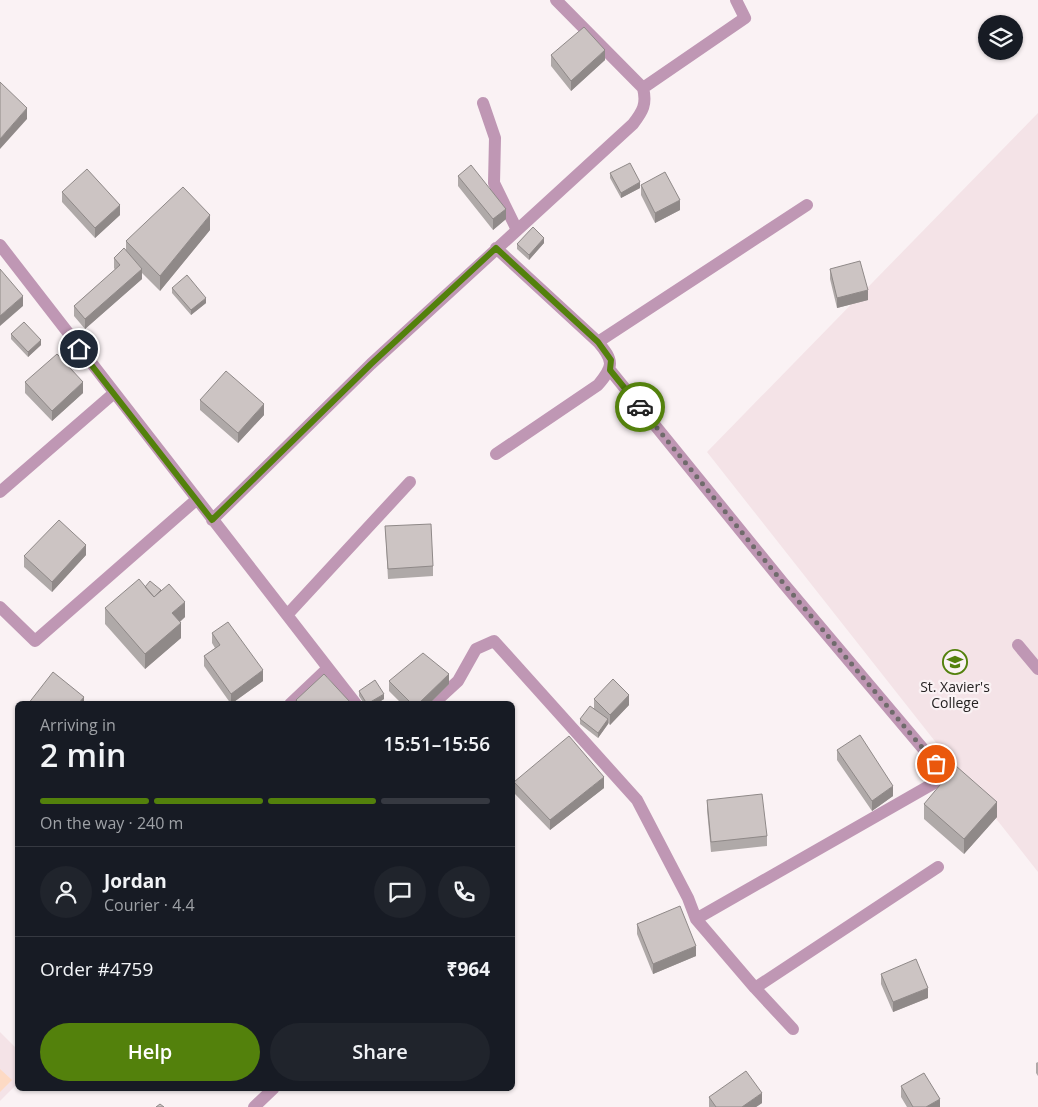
<!DOCTYPE html>
<html lang="en">
<head>
<meta charset="utf-8">
<style>
	body { margin:0; font-family:"Open Sans",sans-serif; background:#20242c; color:#f1f3f6; height:100vh; display:flex; flex-direction:column; font-size:19px; white-space:nowrap }
	* { box-sizing:border-box; margin:0 }
	p { font-size:16px; color:#9ea1a6 }
	.icon { flex:none; width:28px; height:28px; fill:none; stroke:currentColor; stroke-width:2; stroke-linecap:round; stroke-linejoin:round }
	.map { position:relative; flex:1; overflow:hidden }
	.side { position:absolute; left:15px; top:701px; width:500px; height:390px; display:flex; flex-direction:column; background:#171b24; border-radius:8px; box-shadow:0 1px 4px #0004 }
	.side>* { flex:none }
	.tools { position:absolute; left:978px; top:15px; display:grid; gap:10px }
	.tools a { display:grid; place-items:center; width:45px; height:45px; border-radius:50%; background:#171b24; box-shadow:0 1px 4px #0004; font-size:25px }
	.pin { position:absolute; display:grid; place-items:center; width:42px; height:42px; color:#fff; margin:-21px; border:2px solid #fff; border-radius:50%; box-shadow:0 1px 5px #0007 }
	.courier { position:absolute; display:grid; place-items:center; width:50px; height:50px; margin:-25px; border:4px solid #53810c; border-radius:50%; background:#fff; color:#222; box-shadow:0 1px 6px #0007 }
	.overview em { font-style:normal; font-weight:600 }
	.overview div { display:flex; flex-direction:column-reverse }
	.overview { display:flex; align-items:center; justify-content:space-between; height:85px; padding:0 25px }
	h1 { font-size:32px; font-weight:600; line-height:38px }
	.bar { display:grid; grid-template-columns:repeat(4,1fr); gap:8px 5px; align-content:center; height:60px; padding:0 25px }
	.bar i { height:6px; border-radius:4px; background:#363941 }
	.bar .active { background:#53810c }
	.bar p { grid-column:span 4 }
	.line { display:flex; align-items:center; gap:12px; padding:0 25px; border-top:1px solid #363941 }
	.line div { flex:1 }
	.round { display:grid; place-items:center; flex:none; width:52px; height:52px; border-radius:26px; background:#20242c }
	.button { display:flex; gap:10px; margin-top:auto; padding:10px 25px }
	.button a { flex:1; height:58px; border-radius:30px; background:#53810c; color:#fff; font-size:20px; font-weight:600; line-height:58px; text-align:center }
	.button a+a { background:#20242c; color:#f1f3f6 }
	.map>svg:first-child { display:block }
	.built { fill:#f4e3e7 }
	.green { fill:#fddac4 }
	.lines { fill:none; stroke-linecap:round; stroke-linejoin:round }
	.minor { stroke:#bf97b4; stroke-width:12 }
	.wall { fill:#afa9a8 }
	.shaded-wall { fill:#8f8988 }
	.building { fill:#ccc4c3; stroke:#8f8988 }
	.done { stroke:#706b6c; stroke-width:5; stroke-dasharray:0 9 }
	.route { stroke:#53810c; stroke-width:6 }
	.labels { text-anchor:middle; dominant-baseline:central; stroke-width:4.5; stroke-linejoin:round; paint-order:stroke }
	.poi-label { font-size:14px; fill:#262323; stroke:#faf2f4 }
</style>
</head>
<body>
<div class="map">
<svg width="1038" height="1107" viewBox="0 0 1038 1107">
	<rect width="100%" height="100%" fill="#faf2f4"/>
	<path class="built" d="M1038,113V872L707,452Z
		M0,1032L18,1050L17,1084L0,1101Z"/>
	<path class="green" d="M0,1069L12,1080L0,1092Z"/>
	<g class="lines">
		<path class="minor" d="M643,88L745,18L736,0
			M483,103L495,138L494,183L517,230
			M0,245L356,704
			M496,248L598,342C614,361 614,366 598,385L496,454
			M598,342L807,205
			M610,370L784,584L936,764L943,778L696,919
			M0,492L113,394
			M212,520L371,364L633,124C643,111 647,104 643,88L556,0
			M0,607L35,641L196,500
			M287,615L410,482
			M1018,645L1038,669
			M290,704L328,668
			M433,704L458,681L476,649L494,641L637,800L688,898L696,919L755,988L938,867
			M755,988L793,1029
			M254,1107L273,1089"/>
	</g>
	<path class="wall" d="M551,55L605,60L571,91L551,66Z
		M610,173L640,188L621,198L610,178Z
		M458,176L506,219L493,230L458,186Z
		M641,185L680,210L655,223L641,195Z
		M62,192L120,215L95,238L62,202Z
		M210,230L160,291L142,273V279L85,329L74,316V306L115,270L114,268V258L126,250V241Z
		M544,243L529,260L517,249V244Z
		M830,269L868,300L837,308L830,279Z
		M172,288L206,303L191,315L172,293Z
		M11,334L41,345L28,357L11,339Z
		M25,382L83,393L52,421L25,393Z
		M200,400L264,415L238,443L200,410Z
		M385,526L433,566V576L388,579Z
		M86,555L52,592L24,567V556Z
		M145,587L185,617L180,622L181,638L145,669L105,624V608Z
		M212,633L263,681L231,704L204,666V656L215,648L212,643Z
		M389,681L449,684L429,704H402L389,691Z
		M359,691L384,699L376,704H364L359,696Z
		M594,699L629,705L610,725L608,723V724L598,738L580,724V719L594,708Z
		M837,750L893,796L872,811L837,760Z
		M514,782L604,788L550,830L514,793Z
		M707,800L767,836V846L711,852L707,810Z
		M924,804L997,817L964,854L924,819Z
		M637,924L696,956L653,974L637,934Z
		M881,974L928,998L893,1012L881,984Z
		M1038,1062V1076L1036,1073V1063Z
		M901,1086L940,1107H907L901,1097Z
		M709,1097L762,1103L756,1107H709Z"/>
	<path class="shaded-wall" d="M605,50V60L571,91V81Z
		M27,108V119L0,149V139Z
		M640,182V188L621,198V193Z
		M680,200V210L655,223V213Z
		M120,205V215L95,238V228Z
		M506,209V219L493,230V219Z
		M210,215V230L160,291V276Z
		M544,238V243L529,260V255Z
		M142,269V279L85,329V319Z
		M868,290V300L837,308V298Z
		M23,296V306L0,326V316Z
		M206,298V303L191,315V310Z
		M41,340V345L28,357V352Z
		M83,382V393L52,421V411Z
		M264,404V415L238,443V433Z
		M86,545V555L52,592V582Z
		M185,602V617L172,628V613Z
		M181,623V638L145,669V654Z
		M263,670V681L231,704V694Z
		M449,674V684L429,704H418Z
		M384,694V699L376,704H368Z
		M629,695V705L610,725V715Z
		M84,697V704H78Z
		M608,719V724L598,738V733Z
		M604,777V788L550,830V820Z
		M893,786V796L872,811V801Z
		M997,802V817L964,854V839Z
		M696,946V956L653,974V964Z
		M928,988V998L893,1012V1002Z
		M762,1093V1103L756,1107H742Z
		M940,1099V1107H926Z"/>
	<path class="building" d="M584,27L605,50L571,81L551,55Z
		M0,82L27,108L0,139Z
		M630,163L640,182L621,193L610,173Z
		M471,165L506,209L493,219L458,176Z
		M87,169L120,205L95,228L62,192Z
		M665,172L680,200L655,213L641,185Z
		M183,187L210,215L160,276L126,241Z
		M533,227L544,238L529,255L517,244Z
		M124,248L142,269L85,319L74,306L120,265L114,258Z
		M860,261L868,290L837,298L830,269Z
		M0,269L23,296L0,316Z
		M187,275L206,298L191,310L172,288Z
		M24,322L41,340L28,352L11,334Z
		M57,354L83,382L52,411L25,382Z
		M226,371L264,404L238,433L200,400Z
		M59,520L86,545L52,582L24,556Z
		M431,524L433,566L388,569L385,526Z
		M139,579L154,597L169,584L185,602L172,613L181,623L145,654L105,608Z
		M150,581L161,590L154,597L145,587Z
		M228,622L263,670L231,694L204,656L220,645L212,633Z
		M423,653L449,674L418,704H412L389,681Z
		M53,672L84,697L78,704H28Z
		M324,674L350,702L348,704H299L296,700Z
		M613,679L629,695L610,715L594,699Z
		M375,680L384,694L367,704L359,691Z
		M590,706L608,719L598,733L580,719Z
		M860,735L893,786L872,801L837,750Z
		M569,736L604,777L550,820L514,782Z
		M956,766L997,802L964,839L924,804Z
		M762,794L767,836L711,842L707,800Z
		M680,906L696,946L653,964L637,924Z
		M916,959L928,988L893,1002L881,974Z
		M746,1071L762,1093L742,1107H716L709,1097Z
		M924,1073L940,1099L926,1107H913L901,1086Z
		M160,1104L164,1107H156Z"/>
	<g class="lines">
		<path class="done" d="M640,407L784,584L936,764"/>
		<path class="route" d="M79,349L212,520L371,364L496,248L598,342L611,360L610,370L640,407"/>
	</g>
	<defs>
		<symbol id="university-ring" viewBox="-11 -11 22 22"><circle r="9.5" fill="#faf2f4" stroke="#53810c" stroke-width="1.5"/><path d="M0-5L7-2L0 1L-7-2ZM-4 1L0 2.5L4 1V4Q0 6-4 4Z" fill="#53810c"/></symbol>
	</defs>
	<g fill-rule="evenodd">
		<use href="#university-ring" x="941" y="648" width="28" height="28"/>
	</g>
	<g class="labels">
		<g class="poi-label">
			<text x="955" y="686">St. Xavier's<tspan x="955" dy="16">College</tspan></text>
		</g>
	</g>
</svg>
<div class="tools">
<a><svg class="icon" aria-label="layers" viewBox="0 0 24 24"><path d="M12 4l9 5-9 5-9-5zM3 14l9 5 9-5"/></svg></a>
</div>
<div class="pin" style="left:936px;top:764px;background:#ea580c"><svg class="icon" aria-label="bag" viewBox="0 0 24 24"><path d="M5 8h14l-1 12H6zM9 8a3 3 0 0 1 6 0"/></svg></div>
<div class="pin" style="left:79px;top:349px;background:#1f2937"><svg class="icon" aria-label="home" viewBox="0 0 24 24"><path d="M3 11l9-7 9 7M6 9v11h12V9"/></svg></div>
<div class="courier" style="left:640px;top:407px"><svg class="icon" aria-label="car" viewBox="0 0 24 24"><path d="M5 17H2v-5l4-1 3-4h7l3 4 3 1v5h-3M9 17h6M6 11h13"/><circle cx="7" cy="17" r="2"/><circle cx="17" cy="17" r="2"/></svg></div>
<section class="side">
<div class="overview"><div><h1>2 min</h1><p>Arriving in</p></div><em>15:51–15:56</em></div>
<div class="bar"><i class="active"></i><i class="active"></i><i class="active"></i><i></i><p>On the way · 240 m</p></div>
<div class="line" style="height:90px"><a class="round"><svg class="icon" aria-label="person" viewBox="0 0 24 24"><circle cx="12" cy="8" r="4"/><path d="M4 21q1-7 8-7t8 7"/></svg></a><div><b>Jordan</b><p>Courier · 4.4</p></div><a class="round"><svg class="icon" aria-label="chat" viewBox="0 0 24 24"><path d="M4 5h16v11H9l-5 4z"/></svg></a><a class="round"><svg class="icon" aria-label="phone" viewBox="0 0 24 24"><path d="M5 4h4l2 5-3 2q2 4 5 5l2-3 5 2v4C11 20 4 13 5 4z"/></svg></a></div>
<div class="line" style="height:65px"><div>Order #4759</div><b>₹964</b></div>
<div class="button"><a>Help</a><a>Share</a></div>
</section>
</div>
</body>
</html>
